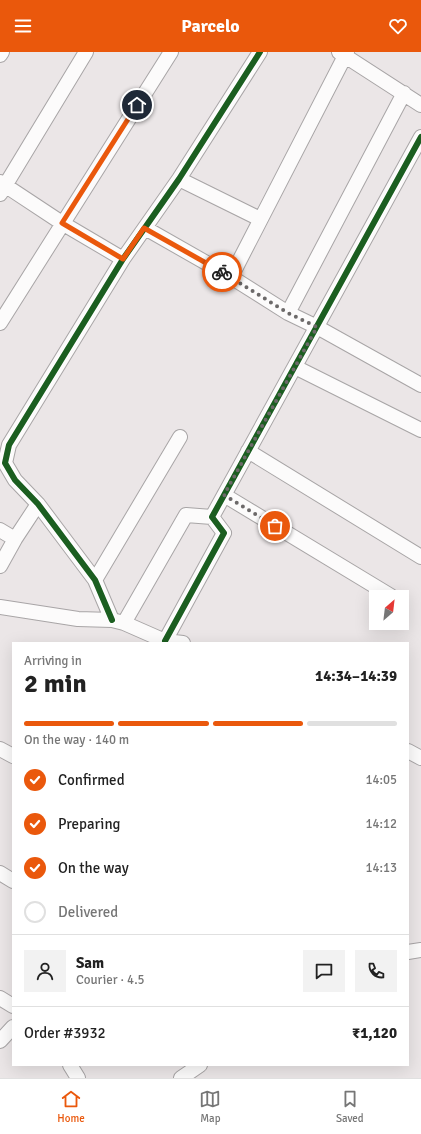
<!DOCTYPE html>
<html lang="en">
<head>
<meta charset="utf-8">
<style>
	body { margin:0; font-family:Signika,sans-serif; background:#f2f2f2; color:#222; height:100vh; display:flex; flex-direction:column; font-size:15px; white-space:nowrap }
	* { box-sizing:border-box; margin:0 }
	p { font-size:13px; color:#767676 }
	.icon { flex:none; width:22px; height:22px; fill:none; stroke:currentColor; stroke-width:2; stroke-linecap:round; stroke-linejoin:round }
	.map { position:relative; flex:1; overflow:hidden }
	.side { position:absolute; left:12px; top:590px; width:397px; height:424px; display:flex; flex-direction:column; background:#fff; border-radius:0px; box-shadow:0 4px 16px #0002 }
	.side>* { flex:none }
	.needle { width:26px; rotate:28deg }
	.buttons { position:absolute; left:369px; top:538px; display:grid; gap:8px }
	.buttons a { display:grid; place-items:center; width:40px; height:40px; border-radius:0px; background:#fff; box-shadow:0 4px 16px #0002; font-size:20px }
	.pin { position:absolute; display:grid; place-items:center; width:34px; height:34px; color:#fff; margin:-17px; border:2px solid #fff; border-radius:50%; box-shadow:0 1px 4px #0007 }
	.courier { position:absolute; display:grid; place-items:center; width:40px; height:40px; margin:-20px; border:3px solid #ea580c; border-radius:50%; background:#fff; color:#222; box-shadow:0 1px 5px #0007 }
	.overview em { font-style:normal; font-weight:800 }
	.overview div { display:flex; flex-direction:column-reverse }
	.overview { display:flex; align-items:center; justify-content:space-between; height:68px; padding:0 12px }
	h1 { font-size:26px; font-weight:800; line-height:30px }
	.bar { display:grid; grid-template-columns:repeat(4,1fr); gap:6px 4px; align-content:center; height:48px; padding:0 12px }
	.bar i { height:5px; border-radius:3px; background:#e0e0e0 }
	.bar .current { background:#ea580c }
	.bar p { grid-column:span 4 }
	.line { display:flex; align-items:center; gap:10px; padding:0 12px; border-top:1px solid #e0e0e0 }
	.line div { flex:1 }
	.round { display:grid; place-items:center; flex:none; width:42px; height:42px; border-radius:0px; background:#f2f2f2 }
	ol { padding:0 12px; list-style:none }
	li { display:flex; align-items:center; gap:12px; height:44px }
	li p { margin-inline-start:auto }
	li .icon { padding:4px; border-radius:50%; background:#ea580c; color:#fff; stroke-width:4 }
	li:last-child { color:#767676 }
	li i { width:22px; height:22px; border:2px solid #e0e0e0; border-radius:50% }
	header { display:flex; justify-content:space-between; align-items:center; height:52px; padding:0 12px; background:#ea580c; color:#fff; font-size:18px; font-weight:800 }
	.tab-bar { display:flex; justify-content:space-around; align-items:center; height:56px; border-top:1px solid #e0e0e0; background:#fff; font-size:11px; color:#767676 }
	.tab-bar a { display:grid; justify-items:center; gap:2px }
	.tab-bar .current { color:#ea580c }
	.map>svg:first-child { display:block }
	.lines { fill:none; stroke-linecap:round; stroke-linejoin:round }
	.minor-casing { stroke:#a8a5a6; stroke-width:16 }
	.minor { stroke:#fcfbfb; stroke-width:14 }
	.cycleway-casing { stroke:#fff; stroke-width:8 }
	.cycleway { stroke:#1b5e20; stroke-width:6 }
	.done { stroke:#6c6969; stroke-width:4; stroke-dasharray:0 7.2 }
	.route { stroke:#ea580c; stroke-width:5 }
</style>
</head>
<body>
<header><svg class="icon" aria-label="menu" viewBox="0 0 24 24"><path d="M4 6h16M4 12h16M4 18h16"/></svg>Parcelo<svg class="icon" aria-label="heart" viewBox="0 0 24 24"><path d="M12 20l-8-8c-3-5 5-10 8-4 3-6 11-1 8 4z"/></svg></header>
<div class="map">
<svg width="421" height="1026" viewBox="0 0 421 1026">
	<rect width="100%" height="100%" fill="#ebe6e7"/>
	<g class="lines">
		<defs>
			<path id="minor" d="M339,0L421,53
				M0,3L2,0
				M179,127L260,167
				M0,130L62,171L123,207
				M0,142L86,0
				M145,176L231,225L288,261L317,275L421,333
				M231,225L347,0
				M288,261L404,41
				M0,271L171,0
				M295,315L421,378
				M248,399L421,505
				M224,443L391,544
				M0,478L15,487
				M0,514L15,487L38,452
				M95,528L180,385
				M0,555L78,567L112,568L124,571L165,589L183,591
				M112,568L95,528L38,452L15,428L5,411L9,393L123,207L179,127L260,0
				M124,571L186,463L212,465
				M165,589L224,481L212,465L421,85
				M0,697L13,704
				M408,699L421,706
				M0,821L13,829
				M408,900L421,898
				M0,946L13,954
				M0,989L13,975
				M70,1013L78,1026
				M181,1026L200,1013"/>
		</defs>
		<use href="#minor" class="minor-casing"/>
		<use href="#minor" class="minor"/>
		<defs>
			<path id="cycleway" d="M112,568L95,528L38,452L15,428L5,411L9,393L123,207L179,127L260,0
				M165,589L224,481L212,465L421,85"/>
		</defs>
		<use href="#cycleway" class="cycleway-casing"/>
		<use href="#cycleway" class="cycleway"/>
	</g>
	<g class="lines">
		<path class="done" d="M222,220L288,261L317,275L224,443L275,474"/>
		<path class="route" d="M137,53L62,171L123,207L144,176L222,220"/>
	</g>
</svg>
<div class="buttons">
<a><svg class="needle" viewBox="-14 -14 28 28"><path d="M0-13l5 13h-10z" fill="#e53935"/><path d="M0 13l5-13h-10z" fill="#767676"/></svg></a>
</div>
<div class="pin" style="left:275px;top:474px;background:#ea580c"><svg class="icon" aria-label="bag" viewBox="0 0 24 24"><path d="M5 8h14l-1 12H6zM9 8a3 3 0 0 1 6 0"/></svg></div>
<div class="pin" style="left:137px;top:53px;background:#1f2937"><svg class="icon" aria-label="home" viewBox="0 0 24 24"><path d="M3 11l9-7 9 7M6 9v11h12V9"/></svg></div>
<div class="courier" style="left:222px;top:220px"><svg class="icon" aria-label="bike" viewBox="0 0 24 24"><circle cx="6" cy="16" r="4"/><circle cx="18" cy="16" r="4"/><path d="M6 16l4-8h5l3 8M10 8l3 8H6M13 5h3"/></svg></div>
<section class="side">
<div class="overview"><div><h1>2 min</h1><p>Arriving in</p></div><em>14:34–14:39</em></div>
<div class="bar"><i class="current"></i><i class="current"></i><i class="current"></i><i></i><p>On the way · 140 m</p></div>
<ol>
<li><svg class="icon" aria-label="check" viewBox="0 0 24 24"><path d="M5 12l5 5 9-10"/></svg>Confirmed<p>14:05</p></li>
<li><svg class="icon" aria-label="check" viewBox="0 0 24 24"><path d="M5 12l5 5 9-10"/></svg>Preparing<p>14:12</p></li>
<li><svg class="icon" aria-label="check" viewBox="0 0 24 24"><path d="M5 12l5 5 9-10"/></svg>On the way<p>14:13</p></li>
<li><i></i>Delivered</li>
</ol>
<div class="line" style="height:72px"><a class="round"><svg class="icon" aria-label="person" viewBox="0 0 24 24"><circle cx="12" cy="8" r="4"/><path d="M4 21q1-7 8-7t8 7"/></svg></a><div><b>Sam</b><p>Courier · 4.5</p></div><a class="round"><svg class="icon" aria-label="chat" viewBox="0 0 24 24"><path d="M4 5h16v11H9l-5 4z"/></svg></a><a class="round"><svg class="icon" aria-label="phone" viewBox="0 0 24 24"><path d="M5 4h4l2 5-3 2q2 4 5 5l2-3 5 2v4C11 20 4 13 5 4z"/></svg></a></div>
<div class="line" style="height:52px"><div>Order #3932</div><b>₹1,120</b></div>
</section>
</div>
<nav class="tab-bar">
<a class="current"><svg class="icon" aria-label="home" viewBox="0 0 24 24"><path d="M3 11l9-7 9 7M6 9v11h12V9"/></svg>Home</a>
<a><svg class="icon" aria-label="map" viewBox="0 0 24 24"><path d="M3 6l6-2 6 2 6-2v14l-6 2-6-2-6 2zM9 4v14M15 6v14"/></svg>Map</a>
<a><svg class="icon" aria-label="saved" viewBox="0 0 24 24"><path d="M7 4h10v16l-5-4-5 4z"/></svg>Saved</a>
</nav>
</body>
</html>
